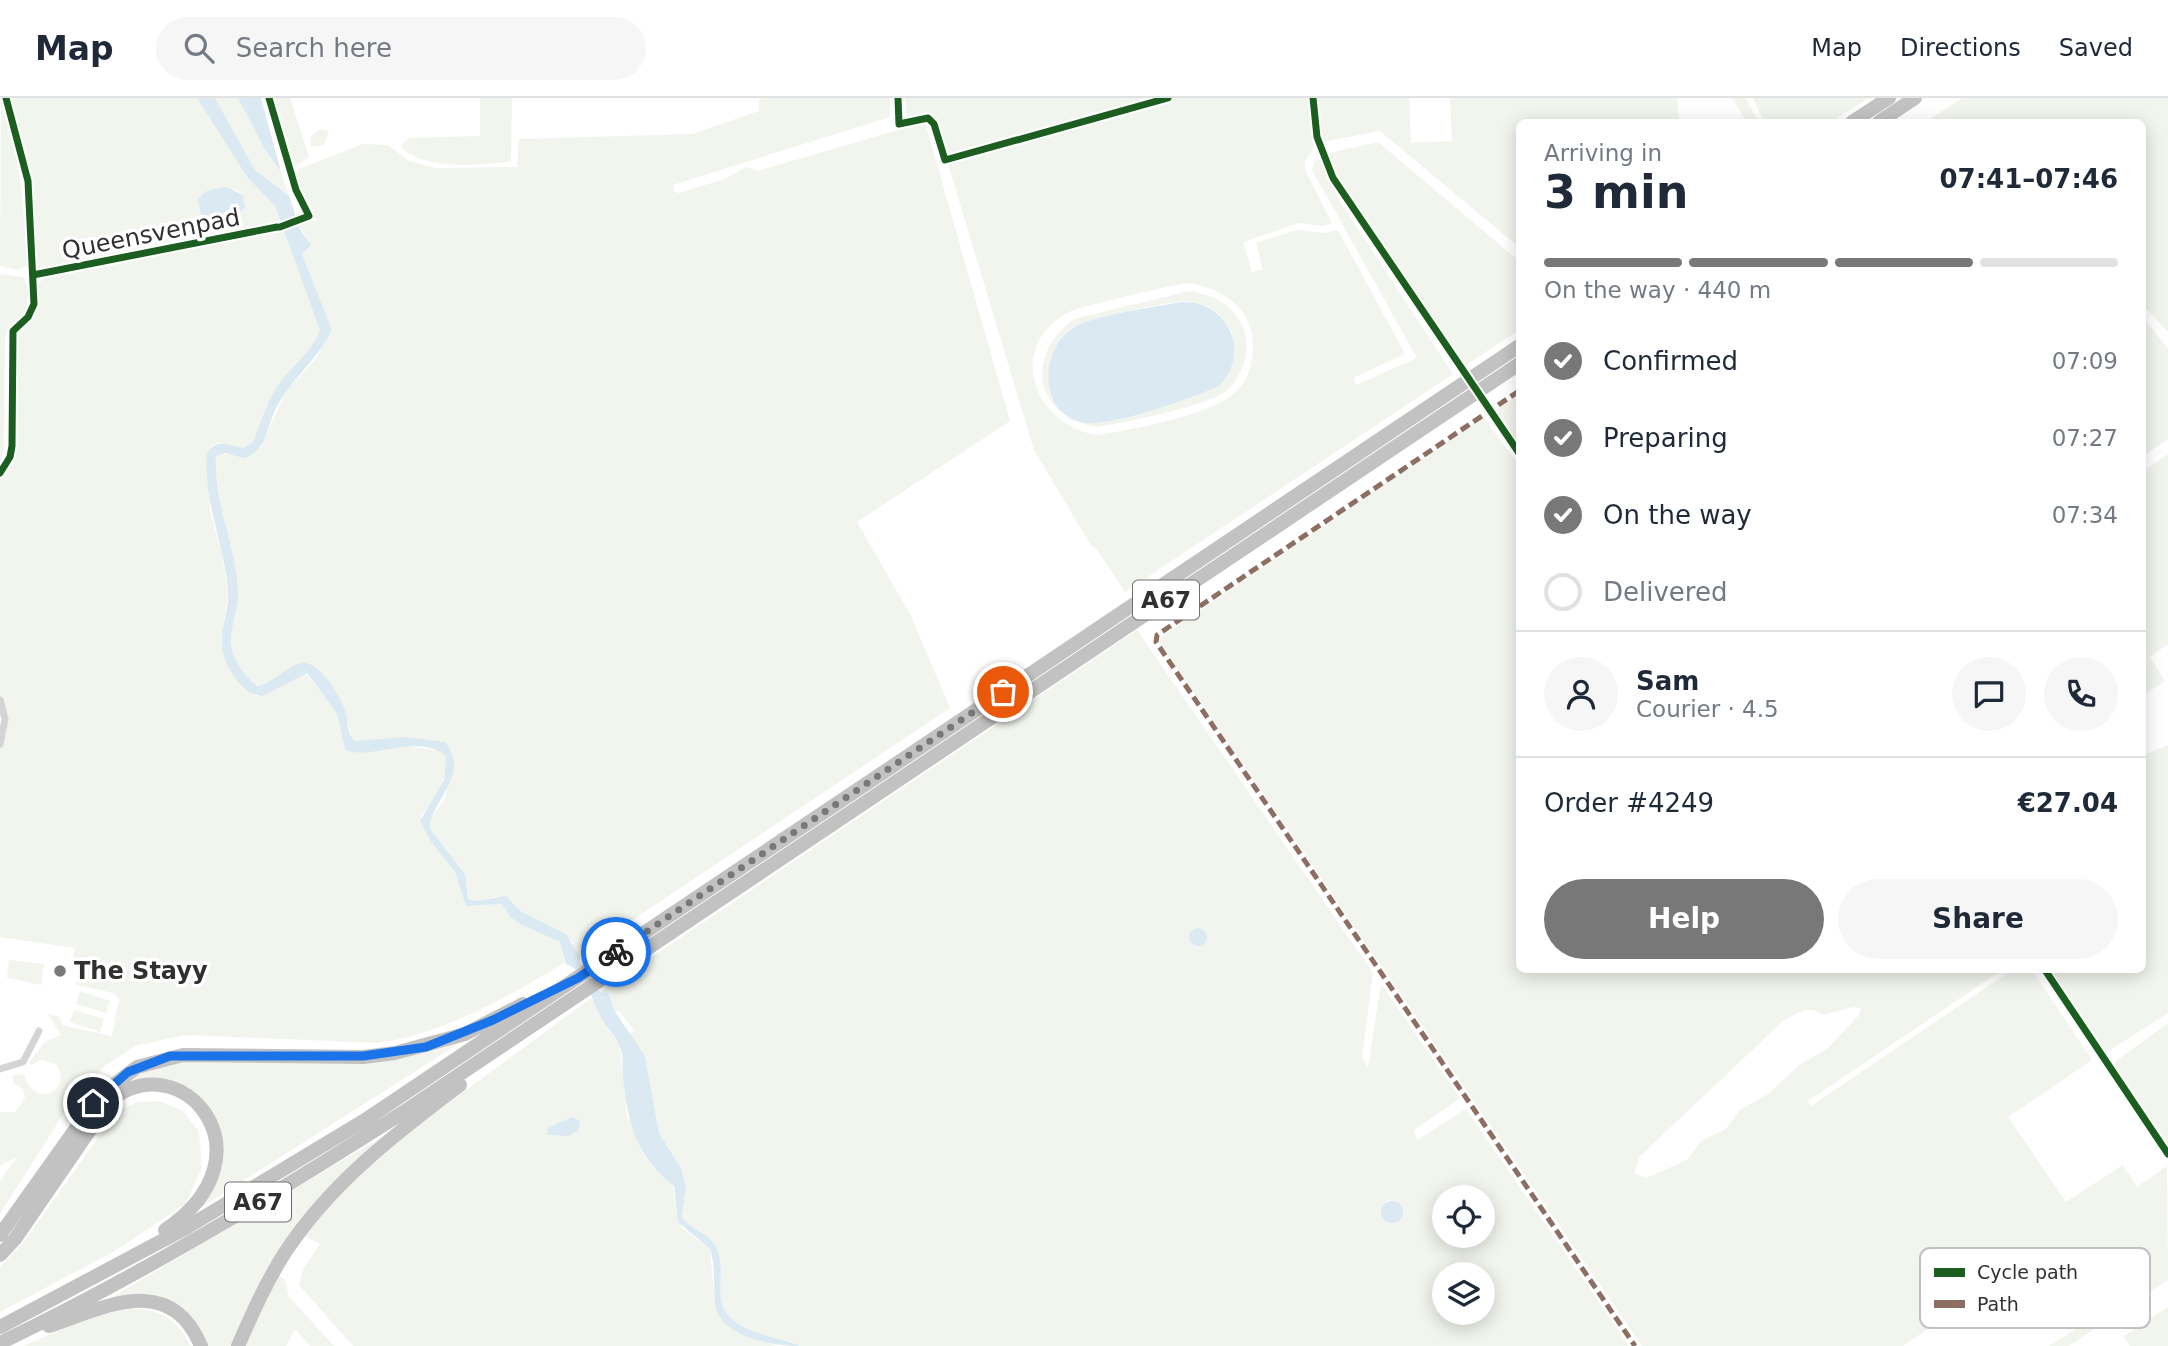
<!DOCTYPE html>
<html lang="en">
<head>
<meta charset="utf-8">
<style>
	body { margin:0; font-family:"DejaVu Sans",sans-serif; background:#f6f6f7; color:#1f2937; height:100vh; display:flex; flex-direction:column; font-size:26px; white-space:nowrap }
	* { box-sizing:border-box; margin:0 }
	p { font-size:23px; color:#747a83 }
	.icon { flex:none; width:38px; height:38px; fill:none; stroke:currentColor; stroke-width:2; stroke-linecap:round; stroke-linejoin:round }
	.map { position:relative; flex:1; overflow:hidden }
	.details { position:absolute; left:1516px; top:21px; width:630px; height:854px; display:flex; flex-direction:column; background:#fff; border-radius:10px; box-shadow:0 4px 18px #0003 }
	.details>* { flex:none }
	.buttons { position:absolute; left:1432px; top:1087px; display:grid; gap:14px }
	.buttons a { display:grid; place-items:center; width:63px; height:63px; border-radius:50%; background:#fff; box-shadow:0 4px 18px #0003; font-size:35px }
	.pin { position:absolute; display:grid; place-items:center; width:60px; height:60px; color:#fff; margin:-30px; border:4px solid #fff; border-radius:50%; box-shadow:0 2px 7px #0007 }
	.courier { position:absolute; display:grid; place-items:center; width:70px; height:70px; margin:-35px; border:5px solid #1a73e8; border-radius:50%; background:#fff; color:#222; box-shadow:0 2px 9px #0007 }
	.summary em { font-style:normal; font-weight:700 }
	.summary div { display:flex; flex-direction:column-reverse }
	.summary { display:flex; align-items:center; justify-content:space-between; height:119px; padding:0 28px }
	h1 { font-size:46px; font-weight:700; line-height:52px }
	.bar { display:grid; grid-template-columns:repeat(4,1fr); gap:10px 7px; align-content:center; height:84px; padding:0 28px }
	.bar i { height:9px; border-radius:5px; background:#e0e1e3 }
	.bar .selected { background:#787878 }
	.bar p { grid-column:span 4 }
	.line { display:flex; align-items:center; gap:18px; padding:0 28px; border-top:2px solid #e0e1e3 }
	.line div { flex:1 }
	.round { display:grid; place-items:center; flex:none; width:74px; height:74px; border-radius:37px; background:#f6f6f7 }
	ol { padding:0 28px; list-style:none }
	li { display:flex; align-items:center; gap:21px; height:77px }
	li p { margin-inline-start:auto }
	li .icon { padding:7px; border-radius:50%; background:#787878; color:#fff; stroke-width:4 }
	li:last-child { color:#747a83 }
	li i { width:38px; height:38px; border:4px solid #e0e1e3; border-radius:50% }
	.button { display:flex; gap:14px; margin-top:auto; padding:14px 28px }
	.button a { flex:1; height:80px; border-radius:42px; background:#787878; color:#fff; font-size:28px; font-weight:700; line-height:80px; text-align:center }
	.button a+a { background:#f6f6f7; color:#1f2937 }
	header { display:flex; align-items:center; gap:42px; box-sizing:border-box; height:98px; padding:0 35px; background:#fff; border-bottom:2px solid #e0e1e3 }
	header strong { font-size:33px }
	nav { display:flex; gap:38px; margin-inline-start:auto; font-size:24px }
	.search { width:490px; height:63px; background:#f6f6f7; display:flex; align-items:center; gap:18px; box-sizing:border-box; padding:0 24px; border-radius:38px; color:#747a83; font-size:26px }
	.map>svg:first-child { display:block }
	.green { fill:#f1f5ed; fill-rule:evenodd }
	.water { fill:#dbe9f2 }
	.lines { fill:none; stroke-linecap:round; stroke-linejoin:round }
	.street { stroke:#d4d4d4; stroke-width:7 }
	.highway { stroke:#c2c2c2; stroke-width:14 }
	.street-bridge { stroke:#d4d4d4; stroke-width:7 }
	.quiet { stroke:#8d6e63; stroke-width:5; stroke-dasharray:10 5; stroke-linecap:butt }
	.cycleway-casing { stroke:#fff; stroke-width:11 }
	.cycleway { stroke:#1b5e20; stroke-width:7 }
	.done { stroke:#787878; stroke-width:7; stroke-dasharray:0 12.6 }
	.route { stroke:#1a73e8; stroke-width:9 }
	.poi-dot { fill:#787878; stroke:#fff; stroke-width:2.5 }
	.labels { text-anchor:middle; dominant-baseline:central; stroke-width:7; stroke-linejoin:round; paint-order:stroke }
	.shield { fill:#fff; stroke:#6e6e6e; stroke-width:2 }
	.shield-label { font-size:23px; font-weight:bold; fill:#303030 }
	.street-label { font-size:24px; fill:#303030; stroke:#fff }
	.poi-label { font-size:24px; font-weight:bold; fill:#303030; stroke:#fff; text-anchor:start }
	.key { fill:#fff; stroke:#c1c1c1; stroke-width:2 }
	.key-label { font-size:19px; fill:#303030 }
</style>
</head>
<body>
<header>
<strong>Map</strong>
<div class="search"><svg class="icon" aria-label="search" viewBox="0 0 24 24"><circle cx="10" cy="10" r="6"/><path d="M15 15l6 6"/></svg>Search here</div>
<nav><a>Map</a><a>Directions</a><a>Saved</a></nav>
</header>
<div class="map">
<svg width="2168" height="1248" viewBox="0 0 2168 1248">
	<rect width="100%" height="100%" fill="#fff"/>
	<path class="green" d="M1,0C22,62 23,104 27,167L17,172L0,168Z
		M9,0H197L247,79L275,108L280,122L209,141L39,172L35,166L31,85ZM233,91L243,97L209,120Z
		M215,0H238L264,50L281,74L289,98L255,72Z
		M271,0H290L309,59L294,69Z
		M480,0H512L511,63C480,67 427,73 402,50L401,47L409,40L480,38Z
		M762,0H890V19L673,87L674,93L678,95L725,81L746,69L758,73L925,24L1010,323L857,424L910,516L950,610L577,859L572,843L522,814L510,801L495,799L475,803L468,801L465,776L431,732C427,715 442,711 446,697C449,683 449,665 450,651L387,640L361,644L352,642L344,609L310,565L260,588C249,585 238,568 234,556C226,534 239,514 237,492C233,447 213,404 216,358L219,355L232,357L261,350L285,294L315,262L332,233L302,156L311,147L299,127L317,122L295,83L299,71L363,46L388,47L409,63L436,70L517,69L519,41L692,36L759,13V1Z
		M905,0H1162L1163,3L1172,0H1307L1314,50L1305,63V72L1332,125L1323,128L1299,125L1243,144L1252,174L1263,171L1256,145L1296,132L1323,135L1338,132L1405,256L1353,280L1356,287L1417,260L1312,72L1315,63L1321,61L1341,105L1453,276L1125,494L1096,450L1092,449L1034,352L933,16L915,21L906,19ZM1189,185C1230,192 1259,217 1252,261C1250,275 1243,290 1231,298C1205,318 1130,332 1097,337C1031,326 1006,247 1069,214C1078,209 1091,208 1100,205C1130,197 1159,190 1189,185Z
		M1317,0H1409L1411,45L1452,43L1450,0H1677L1679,24H1519V149L1380,33L1323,44Z
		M1732,0H1746L1758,24H1747Z
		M1753,0H1869L1831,24H1764Z
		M1962,0H2168V234L2142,206V24H1926Z
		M321,31L329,33L324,47L311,49V38Z
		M1378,44L1519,163V232L1463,269L1343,92L1329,61V55Z
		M285,132L320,232L308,256L288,275L253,344L243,350L218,345L211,348L210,413L222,456L228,496L221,543L231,574L255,598H263L306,575L337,616L345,652L406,648L441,653L446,659V671L439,695L421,718L432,745L455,774L466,808L502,806L510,819L520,826L560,844L565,865C508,898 444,936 378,945L185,937L135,948L105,968L74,999L0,1116V1083L17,1059L0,1068V1014H15L25,1000L23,991L13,984V977L24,976C34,1014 75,991 56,966L41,962L31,967L29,964L45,944L61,937L48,916L60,919L62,927L112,938L119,901L114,895L76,887L79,869L72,866L75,850L0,839V651L7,633L0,601V380L12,359L14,239L34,219L36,188L44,180Z
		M0,176L24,179L28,192L26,215L8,231L5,239L4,350L0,367Z
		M1189,193C1213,197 1235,207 1244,232C1251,254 1242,282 1223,295C1199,310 1126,324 1097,329C1033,318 1025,257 1074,221ZM1188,203L1209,209L1220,217L1232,234L1228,277L1219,288C1192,301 1115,327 1086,325C1041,321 1039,254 1069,232C1086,220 1166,204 1188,203Z
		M2142,218L2168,251V341L2142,359Z
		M1519,296V349L1493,313Z
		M1483,319L1519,367V872H2002L1808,1003L1811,1008L2012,872H2032L2092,962L2008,1019L2066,1104L2123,1067L2137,1089L2167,1068L2168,1182L2069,1248H2049L2139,1191L2113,1153L2019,1211L2002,1187L1981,1201L1983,1205L1950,1227L1946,1229L1941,1222L1903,1248H1642L1159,544V540ZM1853,909L1860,910L1859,917L1828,950L1798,968L1771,994L1740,1012L1726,1031L1701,1043L1687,1062L1646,1080L1634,1076L1639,1059L1784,922C1800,915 1807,906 1823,917Z
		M2168,356V546L2150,559L2165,583L2142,598V374Z
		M1137,532L1373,875L1362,960L1368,969L1381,886L1460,1000L1413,1033L1418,1042L1466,1011L1629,1248H801C777,1238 724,1234 721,1200C719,1184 724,1167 717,1151C710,1134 691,1133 682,1119L686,1088L681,1070L659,1035L645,958L639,953L630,935L634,932L619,913L616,914L608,895L600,894ZM1444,1099H1482V1138H1444ZM1387,1102L1395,1103L1400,1110L1388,1126L1383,1116ZM1444,1176H1482V1214H1444Z
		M2168,647V915L2104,956L2047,872H2142V658Z
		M9,862L44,866L41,887L7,880Z
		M80,893L110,903L106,915L76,906Z
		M593,899L600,918L620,949L627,1019C634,1027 634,1036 638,1045C646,1065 658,1075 673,1088L676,1112L682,1130L710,1151L715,1206L754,1241L778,1248H353L299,1187L302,1173L320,1146L303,1137L361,1074L398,1042Z
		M74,912L104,921L100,934L70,924Z
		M2168,925V1048L2112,966Z
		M480,932L199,1111C236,1060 210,1037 183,991L107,992L125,979L167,962L359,961Z
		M160,1003L183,1013L199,1034L202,1070L185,1106L115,1153L0,1214V1169L22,1146L116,1015L137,1004Z
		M397,1030L341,1078L232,1248H205L184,1215L109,1201Z
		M278,1177L285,1182L289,1199L334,1248H310L295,1231L286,1248H244Z
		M2168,1209V1248H2130L2124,1238Z
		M128,1210C158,1211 178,1220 190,1248H23L89,1220Z"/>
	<path class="water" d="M197,0H215L255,72L289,98L301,133L311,147L302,156L332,232C317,263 293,279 277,308C266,328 269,352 244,360L225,355L216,358C213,406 237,449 238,496C238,516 227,534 233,554C237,567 247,581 258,588C273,585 286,568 302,565C319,562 341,599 345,612C349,623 346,636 355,643L404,639L445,644C473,679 425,707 431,732L465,776L468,801L475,803L506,798L522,814L566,836L580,859L579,864L600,894L608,895L616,915L645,958L659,1035L681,1070L686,1088L682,1119C691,1133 710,1134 717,1151C724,1167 719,1184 721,1200C724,1234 777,1238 801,1248C774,1248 719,1240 715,1205C713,1187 716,1169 710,1151L678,1124L674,1088C636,1059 628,1025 623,981C622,971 624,958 620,949C615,937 605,928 600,918C592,902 585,872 566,866L560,844L520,826L510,819L502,806L466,808L455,774L432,745L420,723L444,682L446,659L441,654C409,638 373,662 345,652L337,616L307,575L263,598C244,598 229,574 224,558C217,535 229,517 228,494C225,447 203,404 207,356C215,340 228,347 243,350L253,344C261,325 266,306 277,289C291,268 311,256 320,232L275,108L247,79Z
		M238,0H261L281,74L264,50Z
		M226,89L243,97L245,110C233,121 216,123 201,116L198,102C205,91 213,91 226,89Z
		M1181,204C1228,202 1252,254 1219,288C1194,300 1113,328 1086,325C1039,320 1038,251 1073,230C1093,217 1155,209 1181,204Z
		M1189 839a9 9 0 1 1 18 0a9 9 0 1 1-18 0Z
		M572,1019L580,1023L578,1033L568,1038L547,1037L548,1030Z
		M1381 1114a11 11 0 1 1 22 0a11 11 0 1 1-22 0Z"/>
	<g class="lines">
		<path class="street" d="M898,0L899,26L928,20L934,26L945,62
			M1313,0L1317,39L1333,80L1438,237
			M1503,334L1519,355
			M0,602L5,621L0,646
			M2045,872L2168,1056
			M0,971L23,964L39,933"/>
		<path class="highway" d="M1852,24L1889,0
			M1879,24L1915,0
			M0,1137L99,998L137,969L183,957L363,959L395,955L465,936L523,906
			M0,1157L15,1141L109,1004C180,943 278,1056 165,1132
			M49,1228C103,1210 170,1173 201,1248
			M0,1229L186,1130L365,1022L1519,248
			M0,1245C139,1178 272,1098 402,1015L1519,266
			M238,1248C252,1216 267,1182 286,1153C332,1084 395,1036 460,987"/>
		<path class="street-bridge" d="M1438,237L1503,334"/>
		<path class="quiet" d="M1519,293L1166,531L1157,537L1156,544L1635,1248"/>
		<defs>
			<path id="cycleway" d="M269,0L296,92L309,118L280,129
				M898,0L899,26L928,20L934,26L945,62L1168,0
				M1313,0L1317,39L1333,80L1519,355
				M33,177L277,129
				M0,375L10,359L12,348L13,233L28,219L34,206L28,83L6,0
				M2045,872L2168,1056"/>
		</defs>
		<use href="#cycleway" class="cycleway-casing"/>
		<use href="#cycleway" class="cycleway"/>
	</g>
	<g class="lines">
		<path class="done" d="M616,854L1003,594"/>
		<path class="route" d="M93,1005L128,974L170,958H363L426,949L493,922L578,880L616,854"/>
	</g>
	<circle class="poi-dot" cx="60" cy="873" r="7"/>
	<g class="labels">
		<g class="shield">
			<rect x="1133" y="482.5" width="66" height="39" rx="5"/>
			<rect x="225" y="1084.5" width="66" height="39" rx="5"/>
		</g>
		<g class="shield-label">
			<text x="1166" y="502">A67</text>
			<text x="258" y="1104">A67</text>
		</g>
		<g class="street-label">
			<text transform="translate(151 136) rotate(-11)">Queensvenpad</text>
		</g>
		<g class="poi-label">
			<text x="74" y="873">The Stayy</text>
		</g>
	</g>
	<rect x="1920" y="1150" width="230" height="80" rx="10" class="key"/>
	<rect x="1934" y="1170" width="31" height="9" fill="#1b5e20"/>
	<rect x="1934" y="1202" width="31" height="8" fill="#8d6e63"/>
	<g class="key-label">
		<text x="1977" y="1181">Cycle path</text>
		<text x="1977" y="1213">Path</text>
	</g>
</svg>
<div class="buttons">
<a><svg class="icon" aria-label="locate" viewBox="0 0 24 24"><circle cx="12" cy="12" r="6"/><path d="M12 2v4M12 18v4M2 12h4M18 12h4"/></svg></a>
<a><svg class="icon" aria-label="layers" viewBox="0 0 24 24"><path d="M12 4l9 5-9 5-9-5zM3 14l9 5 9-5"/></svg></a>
</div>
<div class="pin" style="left:1003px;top:594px;background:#ea580c"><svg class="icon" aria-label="bag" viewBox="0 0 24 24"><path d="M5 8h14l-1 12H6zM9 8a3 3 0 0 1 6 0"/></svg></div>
<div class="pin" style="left:93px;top:1005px;background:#1f2937"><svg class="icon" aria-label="home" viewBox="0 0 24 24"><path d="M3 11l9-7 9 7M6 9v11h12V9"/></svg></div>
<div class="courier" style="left:616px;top:854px"><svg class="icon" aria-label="bike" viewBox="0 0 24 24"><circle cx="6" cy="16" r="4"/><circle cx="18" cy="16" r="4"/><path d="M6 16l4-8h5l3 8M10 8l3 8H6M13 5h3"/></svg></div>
<section class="details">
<div class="summary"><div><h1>3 min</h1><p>Arriving in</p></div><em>07:41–07:46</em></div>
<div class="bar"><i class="selected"></i><i class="selected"></i><i class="selected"></i><i></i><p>On the way · 440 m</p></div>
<ol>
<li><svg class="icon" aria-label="check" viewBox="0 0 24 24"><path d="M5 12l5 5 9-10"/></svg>Confirmed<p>07:09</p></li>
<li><svg class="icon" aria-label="check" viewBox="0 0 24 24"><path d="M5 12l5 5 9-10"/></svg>Preparing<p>07:27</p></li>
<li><svg class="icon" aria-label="check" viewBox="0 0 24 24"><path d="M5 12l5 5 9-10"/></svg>On the way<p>07:34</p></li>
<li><i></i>Delivered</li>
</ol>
<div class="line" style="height:126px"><a class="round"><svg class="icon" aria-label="person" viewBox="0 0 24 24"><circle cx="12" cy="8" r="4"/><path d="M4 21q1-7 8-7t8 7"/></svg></a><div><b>Sam</b><p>Courier · 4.5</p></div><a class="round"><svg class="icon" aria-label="chat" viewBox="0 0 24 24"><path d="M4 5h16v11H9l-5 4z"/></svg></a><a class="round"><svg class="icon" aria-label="phone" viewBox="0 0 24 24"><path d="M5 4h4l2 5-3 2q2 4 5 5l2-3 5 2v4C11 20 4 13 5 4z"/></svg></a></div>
<div class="line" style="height:91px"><div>Order #4249</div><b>€27.04</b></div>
<div class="button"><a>Help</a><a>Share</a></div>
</section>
</div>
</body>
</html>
